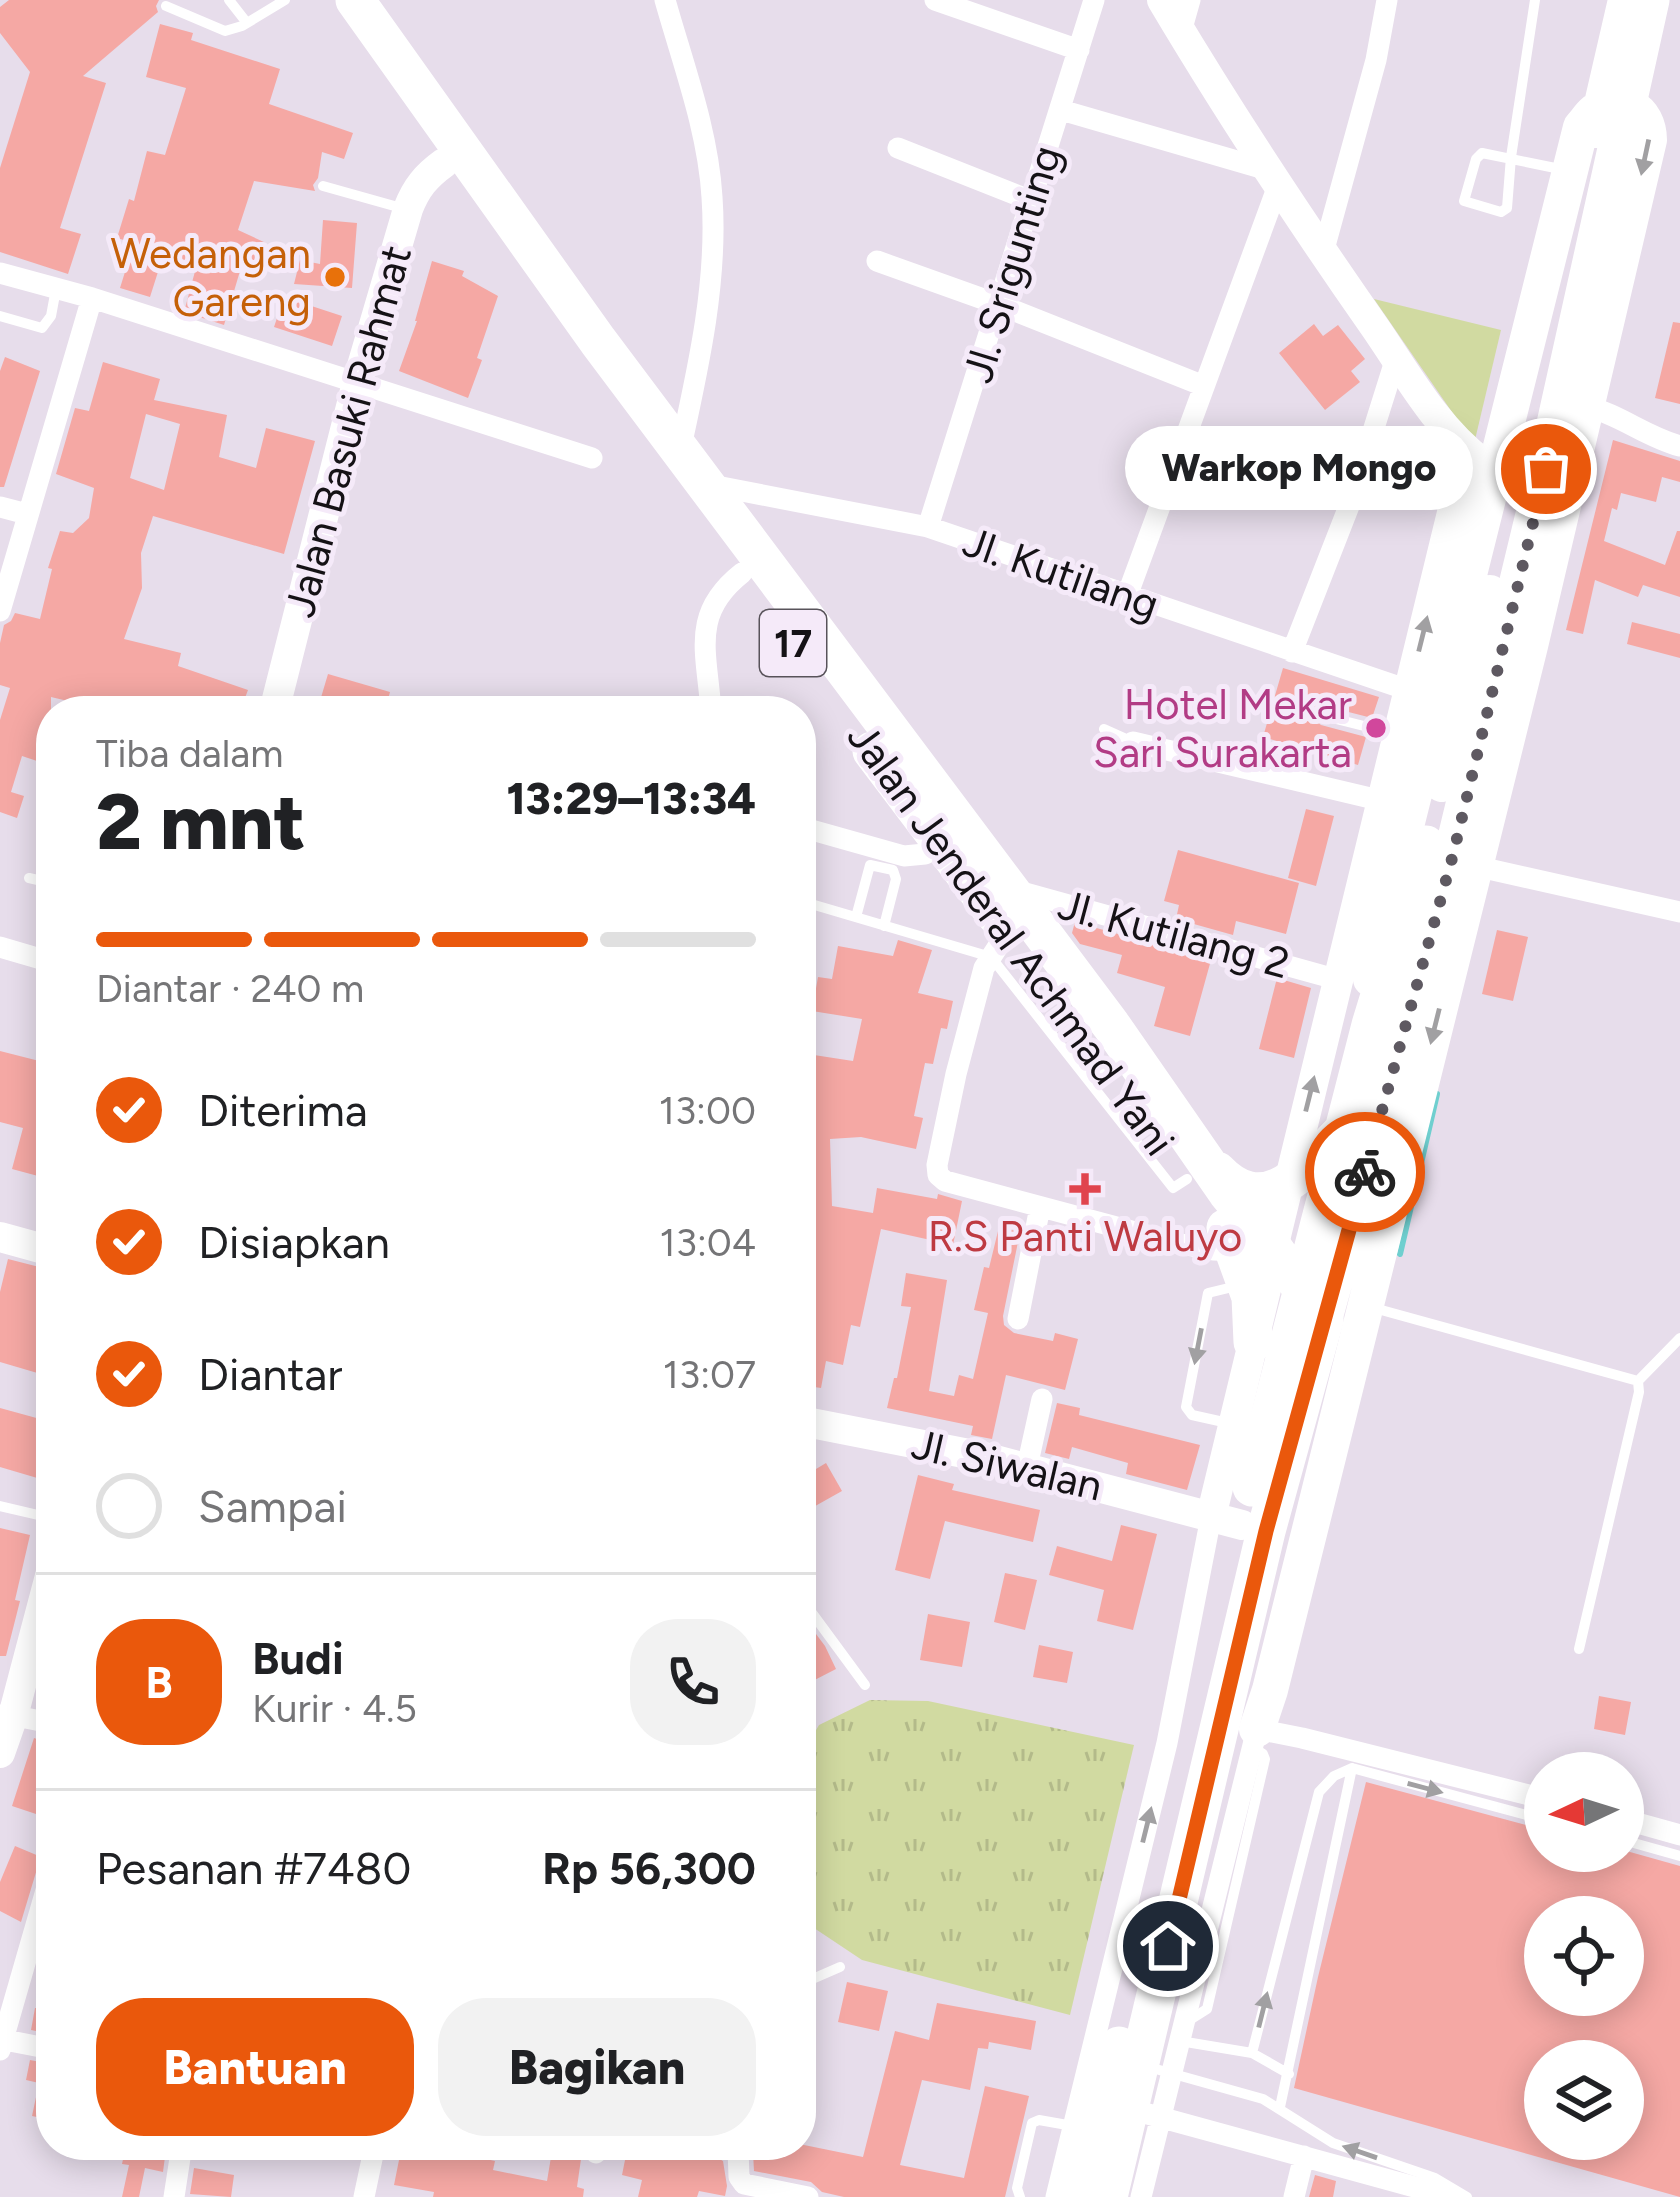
<!DOCTYPE html>
<html lang="id">
<head>
<meta charset="utf-8">
<style>
	body { margin:0; font-family:Figtree,sans-serif; background:#f2f2f2; color:#202124; height:100vh; display:flex; flex-direction:column; font-size:45px; white-space:nowrap }
	* { box-sizing:border-box; margin:0 }
	p { font-size:39px; color:#757577 }
	.icon { flex:none; width:66px; height:66px; fill:none; stroke:currentColor; stroke-width:2; stroke-linecap:round; stroke-linejoin:round }
	.map { position:relative; flex:1; overflow:hidden }
	.sheet { position:absolute; left:36px; top:696px; width:780px; height:1464px; display:flex; flex-direction:column; background:#fff; border-radius:48px; box-shadow:0 6px 30px #0003 }
	.sheet>* { flex:none }
	.needle { width:78px; rotate:266deg }
	.fabs { position:absolute; left:1524px; top:1752px; display:grid; gap:24px }
	.fabs a { display:grid; place-items:center; width:120px; height:120px; border-radius:50%; background:#fff; box-shadow:0 6px 30px #0003; font-size:60px }
	.pin { position:absolute; display:grid; place-items:center; width:102px; height:102px; color:#fff; margin:-51px; border:6px solid #fff; border-radius:50%; box-shadow:0 3px 12px #0007 }
	.courier { position:absolute; display:grid; place-items:center; width:120px; height:120px; margin:-60px; border:9px solid #ea580c; border-radius:50%; background:#fff; color:#222; box-shadow:0 3px 15px #0007 }
	.bubble { position:absolute; height:84px; border-radius:42px; background:#fff; box-shadow:0 6px 30px #0003; font-size:39px; font-weight:800; line-height:84px; text-align:center }
	.head em { font-style:normal; font-weight:800 }
	.head div { display:flex; flex-direction:column-reverse }
	.head { display:flex; align-items:center; justify-content:space-between; height:204px; padding:0 60px }
	h1 { font-size:78px; font-weight:800; line-height:90px }
	.bar { display:grid; grid-template-columns:repeat(4,1fr); gap:18px 12px; align-content:center; height:144px; padding:0 60px }
	.bar i { height:15px; border-radius:9px; background:#e0e0e0 }
	.bar .active { background:#ea580c }
	.bar p { grid-column:span 4 }
	.line { display:flex; align-items:center; gap:30px; padding:0 60px; border-top:3px solid #e0e0e0 }
	.line div { flex:1 }
	.round { display:grid; place-items:center; flex:none; width:126px; height:126px; border-radius:48px; background:#f2f2f2 }
	ol { padding:0 60px; list-style:none }
	li { display:flex; align-items:center; gap:36px; height:132px }
	li p { margin-inline-start:auto }
	li .icon { padding:12px; border-radius:50%; background:#ea580c; color:#fff; stroke-width:4 }
	li:last-child { color:#757577 }
	li i { width:66px; height:66px; border:6px solid #e0e0e0; border-radius:50% }
	.primary-button { display:flex; gap:24px; margin-top:auto; padding:24px 60px }
	.primary-button a { flex:1; height:138px; border-radius:48px; background:#ea580c; color:#fff; font-size:48px; font-weight:800; line-height:138px; text-align:center }
	.primary-button a+a { background:#f2f2f2; color:#202124 }
	.map>svg:first-child { display:block }
	.grass { fill:url(#grass-tufts) }
	.green { fill:#d1daa1 }
	.lines { fill:none; stroke-linecap:round; stroke-linejoin:round }
	.stream { stroke:#6fcfcf; stroke-width:6 }
	.building { fill:#f5a8a4; fill-rule:evenodd }
	.lane { stroke:#fff; stroke-width:10 }
	.street { stroke:#fff; stroke-width:21 }
	.secondary { stroke:#fff; stroke-width:30 }
	.primary { stroke:#fff; stroke-width:36 }
	.highway { stroke:#fff; stroke-width:39 }
	.oneway { fill:#a1a0a2 }
	.done { stroke:#5e5961; stroke-width:12; stroke-dasharray:0 21.6 }
	.route { stroke:#ea580c; stroke-width:15 }
	.food-dot { fill:#e8710a; stroke:#f5eaf9; stroke-width:4.5 }
	.hotel-dot { fill:#d1479c; stroke:#f5eaf9; stroke-width:4.5 }
	.health-dot { fill:#e0444e; stroke:#f5eaf9; stroke-width:4.5 }
	.labels { text-anchor:middle; dominant-baseline:central; stroke-width:10; stroke-linejoin:round; paint-order:stroke }
	.shield { fill:#f5eaf9; stroke:#58535a; stroke-width:3 }
	.shield-label { font-size:39px; font-weight:bold; fill:#151216 }
	.food-label { font-size:42px; fill:#c56008; stroke:#f5eaf9; text-anchor:end }
	.street-label { font-size:42px; fill:#151216; stroke:#f5eaf9 }
	.hotel-label { font-size:42px; fill:#b23c85; stroke:#f5eaf9; text-anchor:end }
	.health-label { font-size:42px; fill:#be3a42; stroke:#f5eaf9 }
</style>
</head>
<body>
<div class="map">
<svg width="1680" height="2197" viewBox="0 0 1680 2197">
	<defs>
		<pattern id="grass-tufts" width="24" height="20" patternUnits="userSpaceOnUse" patternTransform="scale(3)"><rect width="24" height="20" fill="#d1daa1"/><path d="M3 7l-1-3M5 7V3M7 7l1-3M15 17l-1-3M17 17v-4M19 17l1-3" fill="none" stroke="#b3ba8a"/></pattern>
	</defs>
	<rect width="100%" height="100%" fill="#e7ddeb"/>
	<path class="grass" d="M870,1700L928,1701L1134,1745L1070,2015L862,1960L814,1928L801,1907V1756L819,1725Z"/>
	<path class="green" d="M1374,299L1501,330L1474,444Z"/>
	<g class="lines">
		<path class="stream" d="M1400,1254L1437,1094"/>
	</g>
	<path class="building" d="M9,0H159L156,6L158,12L83,76L106,83L60,228L81,234L68,274L0,252V168L30,72L0,33V7Z
		M160,24L193,33L191,40L280,69L269,104L353,133L344,159L322,152L318,178L313,185L315,191L254,181L238,230L266,243L252,276L240,271L224,325L184,312L197,264L164,253L150,297L120,288L134,243L117,238L129,199L134,201L147,151L165,155L186,88L146,77Z
		M323,220L357,223L352,288L294,284L300,260L320,264Z
		M432,261L464,271L462,276L498,296L477,358L482,360L468,398L399,371L417,321H415Z
		M284,297L342,316L332,346L274,327Z
		M1673,322L1680,323V404L1655,398Z
		M1314,324L1323,336L1338,325L1365,359L1351,371L1360,382L1325,410L1279,353Z
		M5,357L40,371L4,487H0V371Z
		M103,362L160,379L154,400L227,415L219,457L256,468L266,428L315,441L284,554L153,516L141,553L142,588L124,639L181,653L178,666L248,690L240,711H110L51,697V736L43,763L22,756L11,792L24,796L17,818L0,812V720L10,688L0,685V643L4,625L11,621L15,613L40,619L52,569L48,568L60,531L73,533L89,518L94,488L56,474L75,408L89,411ZM146,414L180,424L164,490L130,478Z
		M1613,440L1680,461V482L1662,477L1656,502L1621,493L1617,510L1612,508L1604,541L1665,565L1677,531H1680V597L1643,585L1638,597L1595,580L1583,634L1566,630Z
		M1632,622L1680,634V658L1627,644Z
		M1283,668L1379,697L1372,718L1325,706L1315,713V720L1321,725L1366,737L1358,765L1263,737Z
		M328,674L390,692L385,711H317Z
		M1306,809L1334,816L1316,886L1288,878Z
		M1178,850L1299,883L1286,934L1236,921L1233,935L1176,919L1179,905L1164,901Z
		M1075,922L1211,960L1190,1036L1154,1026L1165,987L1117,973L1122,955L1080,944L1072,933Z
		M1497,930L1528,937L1513,1001L1482,994Z
		M898,940L932,950L918,993L953,1001L947,1029L941,1028L933,1064L925,1063L914,1116L923,1118L916,1149L861,1137L830,1139L832,1206L873,1213L877,1188L937,1199L938,1194L962,1201L953,1245L881,1229L860,1327L851,1325L843,1365L826,1361L821,1388L801,1385L813,1316L801,1313V1217L805,1195H801V1053L853,1061L862,1019L812,1011L818,977L832,979L838,946L893,956Z
		M1277,978L1311,988L1294,1058L1259,1049Z
		M0,1051L51,1064V1135H48L38,1176L12,1169L23,1128L0,1122Z
		M999,1227L1020,1232L1003,1316L1004,1325L1014,1333L1053,1341L1055,1333L1078,1339L1065,1390L1006,1375L992,1439L971,1435L973,1426L887,1408L894,1378H897L911,1307L901,1306L906,1273L947,1280L929,1391L954,1396L959,1375L973,1379L988,1313L974,1310L984,1267L989,1268Z
		M8,1259L51,1270V1377L0,1362V1292Z
		M1057,1403L1080,1408L1079,1415L1200,1445L1187,1490L1126,1474L1128,1463L1072,1447L1069,1459L1045,1453Z
		M0,1408L51,1422V1455L44,1480L0,1467Z
		M826,1463L842,1491L801,1514V1478Z
		M918,1475L954,1484L952,1490L1040,1510L1033,1542L945,1521L930,1579L895,1570Z
		M1121,1525L1157,1534L1133,1630L1097,1621L1104,1590L1049,1575L1057,1546L1112,1561Z
		M0,1528L30,1535L15,1600L20,1601L6,1656H0Z
		M1005,1573L1037,1580L1025,1630L994,1622Z
		M801,1614L825,1646L836,1669L801,1687Z
		M928,1614L970,1622L962,1667L920,1660Z
		M1039,1645L1073,1652L1067,1683L1033,1677Z
		M1599,1696L1631,1702L1625,1735L1594,1729Z
		M34,1738L51,1744V1819L12,1806Z
		M1366,1782L1545,1830V1851L1623,1850L1680,1866V2197L1294,2088L1318,1977ZM1545,1917H1623V1995H1545ZM1545,2061H1623V2139H1545Z
		M15,1846L46,1859L37,1869L21,1922L0,1911V1882Z
		M847,1982L888,1991L879,2031L838,2022Z
		M42,1996L51,1997V2034L31,2030L35,2008H40Z
		M937,2003L1036,2021L1031,2050L989,2042L988,2049L978,2048L970,2090L922,2080L900,2165L964,2178L985,2086L1029,2096L1005,2197H844L822,2192L811,2182L754,2171L753,2153L755,2154L757,2145H804L863,2157L895,2031L929,2040Z
		M30,2060L51,2064V2120L32,2116L39,2083L26,2080Z
		M126,2145L166,2149L163,2172L145,2168L139,2197H122L129,2165L122,2164Z
		M553,2145H583L577,2187L584,2189L583,2197H433L434,2192L394,2185L401,2150L441,2157L443,2150L495,2161L493,2170L547,2181Z
		M628,2145H708L712,2155L723,2161L727,2186L725,2196L699,2191L697,2197H638L642,2180L622,2175Z
		M194,2168L234,2175L231,2197L190,2194Z
		M1315,2175L1336,2181L1333,2197H1309Z"/>
	<g class="lines">
		<path class="lane" d="M229,0L247,23
			M1535,0L1511,157L1507,208L1501,212L1464,201L1476,159L1482,153L1565,170
			M166,6L225,31L242,26L285,0
			M323,186L405,209
			M0,316L42,328L51,316L56,289
			M1324,716L1396,734
			M1104,729L1133,742
			M29,878L51,883
			M801,901L991,957L1173,1188L1187,1179
			M856,917L870,865L893,870L896,879L884,926
			M1050,1032L1069,1013
			M1089,1081L1107,1066
			M1115,1114L1134,1105
			M1374,1308L1638,1381L1639,1392L1579,1649
			M1638,1381L1680,1338
			M1228,1423L1192,1415L1186,1407L1208,1293L1241,1285
			M0,1506L51,1518
			M801,1598L865,1685
			M801,1717L805,1718
			M1623,1840L1680,1856
			M801,1984L840,1967
			M1188,2021L1207,2009L1265,1759L1263,1754L1251,1746
			M1180,2041L1252,2053L1319,1792L1334,1776L1352,1768L1545,1820
			M1252,2053L1289,2074
			M1145,2066L1263,2099L1333,2143L1435,2178L1467,2197
			M1280,2107L1352,1768
			M1020,2197L1017,2188L1032,2123L1039,2120L1073,2126"/>
		<path class="street" d="M665,0C683,64 708,130 712,197C718,281 698,369 680,451
			M935,0L1079,50
			M1181,32L1190,0
			M1061,110L1271,171
			M898,148L1032,201
			M1323,253L1376,60L1387,0
			M877,261L1000,305L1204,386
			M0,273L92,298L592,458
			M1586,406C1621,415 1646,437 1680,446
			M1187,433L1351,501
			M706,484L928,527L1417,693
			M0,507L27,514
			M928,527L1094,0
			M1127,596L1279,183
			M0,611L92,298
			M1292,652L1351,501L1396,358
			M711,711C707,652 690,614 742,573
			M1133,742L1383,801
			M801,827L904,856L925,854L941,845
			M1475,866L1680,912
			M1015,890L1339,980
			M1008,931L984,968L956,1074L937,1165L938,1175L945,1181L1176,1243L1213,1250L1240,1251
			M0,947L51,962
			M1018,1319L1040,1207
			M1027,1467L1042,1399
			M5,1714L51,1723
			M1623,1819L1680,1835
			M0,2039L51,2049
			M0,2050L51,1873
			M1148,2114L1451,2197
			M723,2145L738,2149L739,2177L744,2184L808,2197
			M596,2153L599,2145
			M174,2197L182,2145
			M364,2197L375,2145
			M1056,2197L1167,1743L1211,1517
			M1141,2197L1257,1729L1302,1738L1545,1799
			M1294,2197L1304,2156"/>
		<path class="secondary" d="M1162,0C1228,111 1300,220 1374,326C1406,372 1436,428 1482,462
			M274,711L357,383L408,209C416,188 426,176 444,163
			M0,1237L51,1251
			M801,1421L984,1457L1242,1525
			M1211,1517L1268,1281L1273,1248L1467,451
			M0,1753L13,1716L51,1572"/>
		<path class="primary" d="M1596,130L1626,0
			M1442,784L1490,593
			M1324,1320L1452,858
			M1257,1729L1270,1690L1530,646L1649,140C1649,109 1622,93 1594,112C1589,116 1586,122 1581,127L1377,942L1371,979"/>
		<path class="highway" d="M355,0L598,341L1111,1025L1227,1192L1273,1248L1324,1320L1266,1531L1108,2197
			M872,751L996,915
			M1453,855L1546,469L1650,0
			M1217,1171C1265,1221 1305,1170 1340,1134
			M1226,1228L1251,1297L1253,1342
			M1252,1487L1371,1025L1426,845
			M1078,2197L1119,2046"/>
	</g>
	<defs><path id="oneway-solid" d="M-6-.8H1V-3.2L6.5 0L1 3.2V.8H-6Z" transform="scale(3)"/></defs>
	<g class="oneway">
		<use href="#oneway-solid" transform="translate(1645 157) rotate(102)"/>
		<use href="#oneway-solid" transform="translate(1423 634) rotate(-76)"/>
		<use href="#oneway-solid" transform="translate(1435 1026) rotate(104)"/>
		<use href="#oneway-solid" transform="translate(1310 1094) rotate(-76)"/>
		<use href="#oneway-solid" transform="translate(1198 1346) rotate(101)"/>
		<use href="#oneway-solid" transform="translate(1425 1788) rotate(15)"/>
		<use href="#oneway-solid" transform="translate(1147 1825) rotate(-76)"/>
		<use href="#oneway-solid" transform="translate(1263 2010) rotate(-76)"/>
		<use href="#oneway-solid" transform="translate(1360 2152) rotate(-161)"/>
	</g>
	<g class="lines">
		<path class="done" d="M1365,1172L1453,855L1546,469"/>
		<path class="route" d="M1168,1946L1266,1531L1365,1172"/>
	</g>
	<circle class="food-dot" cx="335" cy="277" r="12"/>
	<circle class="hotel-dot" cx="1376" cy="728" r="12"/>
	<path class="health-dot" d="M1079 1171h12v12h12v12h-12v12h-12v-12h-12v-12h12z"/>
	<g class="labels">
		<rect class="shield" x="760" y="610" width="66" height="66" rx="9"/>
		<g class="shield-label">
			<text x="793" y="643">17</text>
		</g>
		<g class="food-label">
			<text x="311" y="253">Wedangan<tspan x="311" dy="48">Gareng</tspan></text>
		</g>
		<g class="street-label">
			<text transform="translate(1012 264) rotate(-73)">Jl. Srigunting</text>
			<text transform="translate(348 431) rotate(-75)">Jalan Basuki Rahmat</text>
			<text transform="translate(1061 573) rotate(19)">Jl. Kutilang</text>
			<text transform="translate(1174 934) rotate(15)">Jl. Kutilang 2</text>
			<text transform="translate(1011 939) rotate(54)">Jalan Jenderal Achmad Yani</text>
			<text transform="translate(1007 1465) rotate(13)">Jl. Siwalan</text>
		</g>
		<g class="hotel-label">
			<text x="1352" y="704">Hotel Mekar<tspan x="1352" dy="48">Sari Surakarta</tspan></text>
		</g>
		<g class="health-label">
			<text x="1085" y="1236">R.S Panti Waluyo</text>
		</g>
	</g>
</svg>
<div class="fabs">
<a><svg class="needle" viewBox="-14 -14 28 28"><path d="M0-13l5 13h-10z" fill="#e53935"/><path d="M0 13l5-13h-10z" fill="#757577"/></svg></a>
<a><svg class="icon" aria-label="locate" viewBox="0 0 24 24"><circle cx="12" cy="12" r="6"/><path d="M12 2v4M12 18v4M2 12h4M18 12h4"/></svg></a>
<a><svg class="icon" aria-label="layers" viewBox="0 0 24 24"><path d="M12 4l9 5-9 5-9-5zM3 14l9 5 9-5"/></svg></a>
</div>
<div class="pin" style="left:1546px;top:469px;background:#ea580c"><svg class="icon" aria-label="bag" viewBox="0 0 24 24"><path d="M5 8h14l-1 12H6zM9 8a3 3 0 0 1 6 0"/></svg></div>
<div class="pin" style="left:1168px;top:1946px;background:#1f2937"><svg class="icon" aria-label="home" viewBox="0 0 24 24"><path d="M3 11l9-7 9 7M6 9v11h12V9"/></svg></div>
<div class="courier" style="left:1365px;top:1172px"><svg class="icon" aria-label="bike" viewBox="0 0 24 24"><circle cx="6" cy="16" r="4"/><circle cx="18" cy="16" r="4"/><path d="M6 16l4-8h5l3 8M10 8l3 8H6M13 5h3"/></svg></div>
<div class="bubble" style="left:1125px;top:426px;width:348px">Warkop Mongo</div>
<section class="sheet">
<div class="head"><div><h1>2 mnt</h1><p>Tiba dalam</p></div><em>13:29–13:34</em></div>
<div class="bar"><i class="active"></i><i class="active"></i><i class="active"></i><i></i><p>Diantar · 240 m</p></div>
<ol>
<li><svg class="icon" aria-label="check" viewBox="0 0 24 24"><path d="M5 12l5 5 9-10"/></svg>Diterima<p>13:00</p></li>
<li><svg class="icon" aria-label="check" viewBox="0 0 24 24"><path d="M5 12l5 5 9-10"/></svg>Disiapkan<p>13:04</p></li>
<li><svg class="icon" aria-label="check" viewBox="0 0 24 24"><path d="M5 12l5 5 9-10"/></svg>Diantar<p>13:07</p></li>
<li><i></i>Sampai</li>
</ol>
<div class="line" style="height:216px"><b class="round" style="background:#ea580c;color:#fff">B</b><div><b>Budi</b><p>Kurir · 4.5</p></div><a class="round"><svg class="icon" aria-label="phone" viewBox="0 0 24 24"><path d="M5 4h4l2 5-3 2q2 4 5 5l2-3 5 2v4C11 20 4 13 5 4z"/></svg></a></div>
<div class="line" style="height:156px"><div>Pesanan #7480</div><b>Rp 56,300</b></div>
<div class="primary-button"><a>Bantuan</a><a>Bagikan</a></div>
</section>
</div>
</body>
</html>
